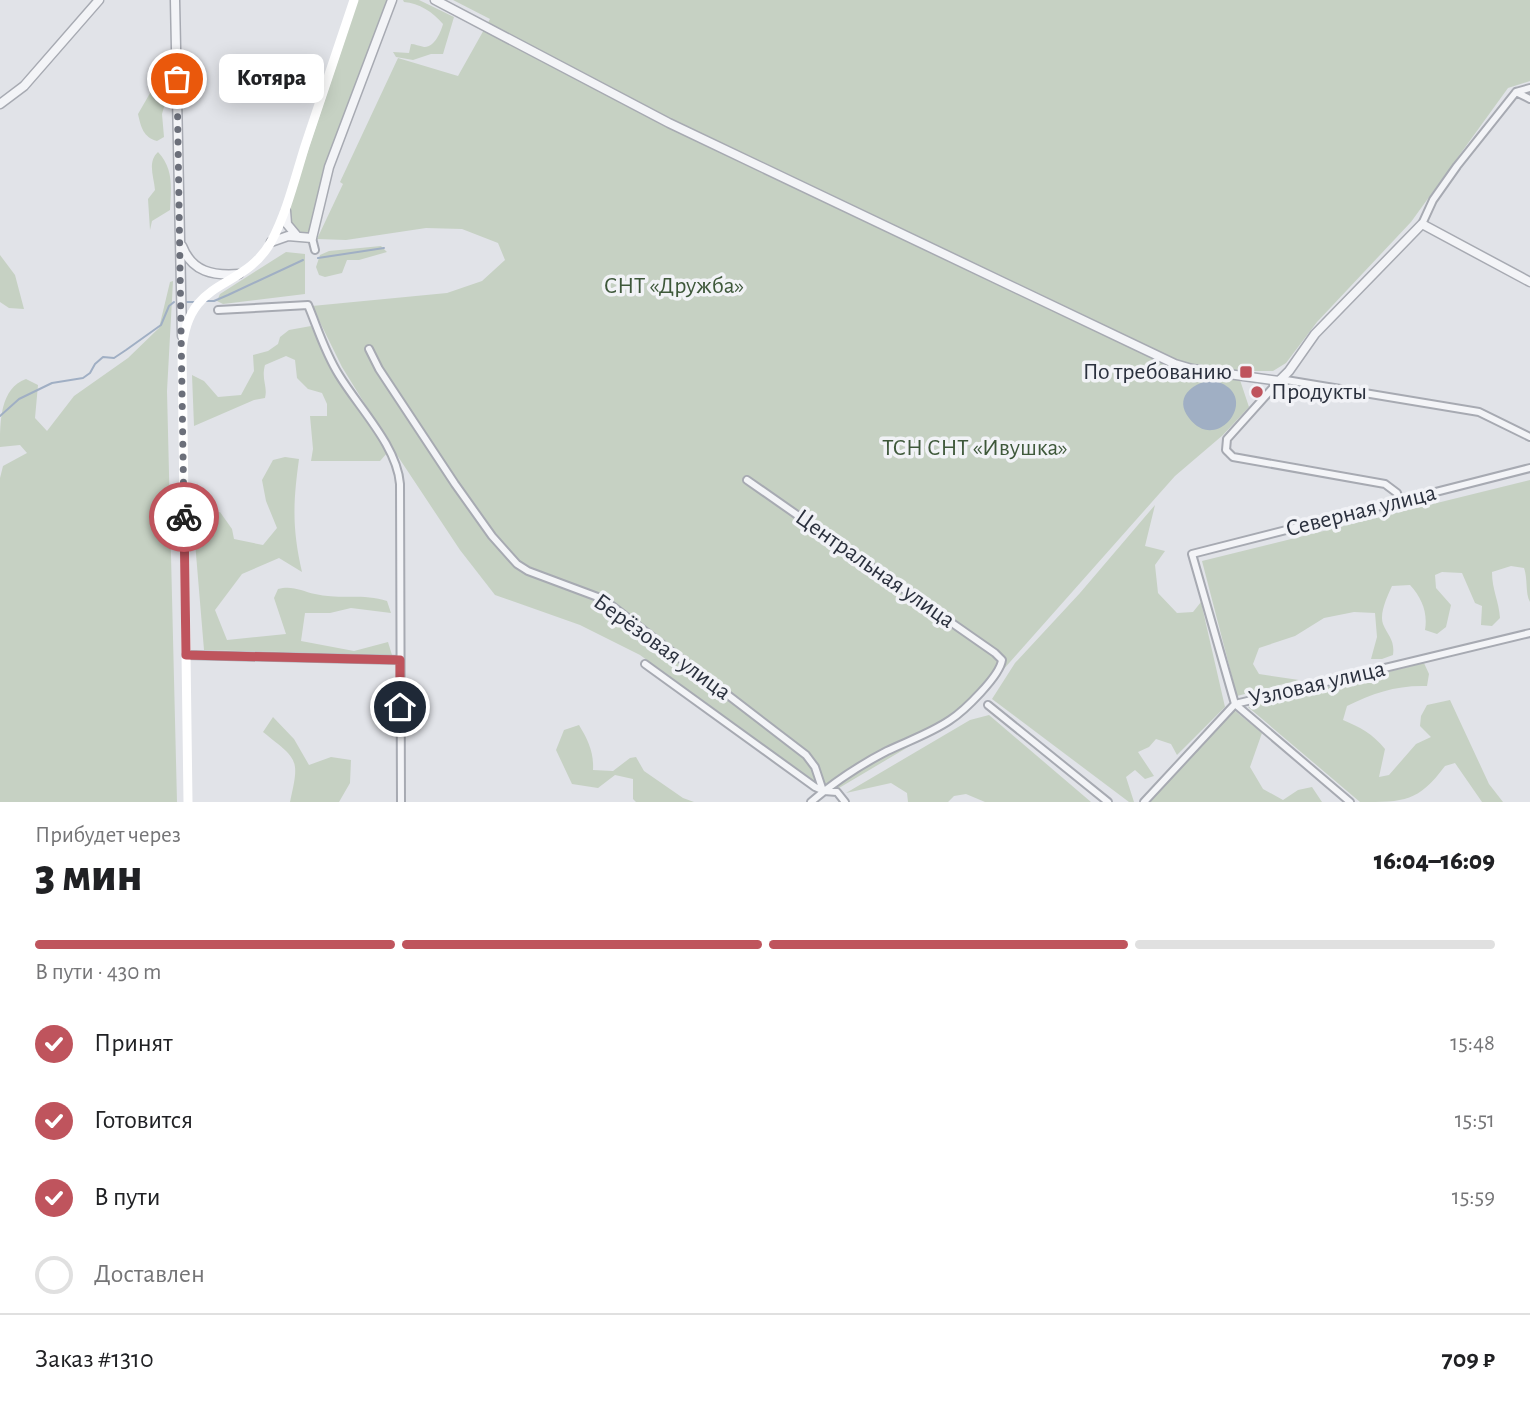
<!DOCTYPE html>
<html lang="ru">
<head>
<meta charset="utf-8">
<style>
	body { margin:0; font-family:"Alegreya Sans",sans-serif; background:#f2f2f2; color:#202124; height:100vh; display:flex; flex-direction:column; font-size:26px; white-space:nowrap }
	* { box-sizing:border-box; margin:0 }
	p { font-size:23px; color:#757577 }
	.icon { flex:none; width:38px; height:38px; fill:none; stroke:currentColor; stroke-width:2; stroke-linecap:round; stroke-linejoin:round }
	.map { position:relative; height:802px; overflow:hidden }
	.side { display:flex; flex-direction:column; background:#fff; flex:1 }
	.side>* { flex:none }
	.pin { position:absolute; display:grid; place-items:center; width:60px; height:60px; color:#fff; margin:-30px; border:4px solid #fff; border-radius:50%; box-shadow:0 2px 7px #0007 }
	.courier { position:absolute; display:grid; place-items:center; width:70px; height:70px; margin:-35px; border:5px solid #bf545d; border-radius:50%; background:#fff; color:#222; box-shadow:0 2px 9px #0007 }
	.bubble { position:absolute; height:49px; border-radius:10px; background:#fff; box-shadow:0 4px 18px #0003; font-size:23px; font-weight:800; line-height:49px; text-align:center }
	.summary em { font-style:normal; font-weight:800 }
	.summary div { display:flex; flex-direction:column-reverse }
	.summary { display:flex; align-items:center; justify-content:space-between; height:119px; padding:0 35px }
	h1 { font-size:46px; font-weight:800; line-height:52px }
	.bar { display:grid; grid-template-columns:repeat(4,1fr); gap:10px 7px; align-content:center; height:84px; padding:0 35px }
	.bar i { height:9px; border-radius:5px; background:#e0e0e0 }
	.bar .selected { background:#bf545d }
	.bar p { grid-column:span 4 }
	.line { display:flex; align-items:center; gap:18px; padding:0 35px; border-top:2px solid #e0e0e0 }
	.line div { flex:1 }
	ol { padding:0 35px; list-style:none }
	li { display:flex; align-items:center; gap:21px; height:77px }
	li p { margin-inline-start:auto }
	li .icon { padding:7px; border-radius:50%; background:#bf545d; color:#fff; stroke-width:4 }
	li:last-child { color:#757577 }
	li i { width:38px; height:38px; border:4px solid #e0e0e0; border-radius:50% }
	.map>svg:first-child { display:block }
	.green { fill:#c6d1c3 }
	.water { fill:#a0afc4 }
	.lines { fill:none; stroke-linecap:round; stroke-linejoin:round }
	.stream { stroke:#a0afc4; stroke-width:2 }
	.minor-casing { stroke:#a7aab2; stroke-width:10 }
	.tertiary-casing { stroke:#a7aab2; stroke-width:11 }
	.minor { stroke:#f3f4f7; stroke-width:6 }
	.tertiary { stroke:#f3f4f7; stroke-width:8 }
	.secondary { stroke:#fff; stroke-width:9 }
	.done { stroke:#6b6f7a; stroke-width:7; stroke-dasharray:0 12.6 }
	.route { stroke:#bf545d; stroke-width:9 }
	.poi-dot { fill:#bf545d; stroke:#f1f2f6; stroke-width:2.5 }
	.labels { text-anchor:middle; dominant-baseline:central; stroke-width:7; stroke-linejoin:round; paint-order:stroke }
	.park-label { font-size:24px; fill:#3e583a; stroke:#f1f2f6 }
	.poi-label { font-size:24px; fill:#2b313e; stroke:#f1f2f6; text-anchor:end }
	.street-label { font-size:24px; fill:#2b313e; stroke:#f1f2f6 }
</style>
</head>
<body>
<div class="map">
<svg width="1530" height="802" viewBox="0 0 1530 802">
	<rect width="100%" height="100%" fill="#e1e3e8"/>
	<path class="green" d="M358,0H390L360,77L312,235L301,232L292,226L289,208Z
		M403,0H419L454,17L443,54H431L413,60L396,57L393,52L409,53L411,44C415,44 419,46 424,47C434,48 441,32 443,24C433,12 419,3 404,2Z
		M453,0H1530V81L1508,88L1411,222L1317,322L1286,363L1273,371H1237L1249,407L1223,435L1175,476L970,707L952,721L839,788L826,783H815L640,655L580,625L495,595L460,550L389,443L342,367L312,306L447,293L482,281L505,260L498,243L462,229L426,228L346,240L317,239L343,184L340,182L398,58L458,76L490,19Z
		M162,65L166,100L162,114L164,137L157,141C143,137 141,127 138,114L153,88L156,68Z
		M158,152C174,169 171,188 170,210L152,221L150,230L148,199L155,190C154,177 147,162 158,152Z
		M381,246L387,252L359,260H347L342,273L325,277L319,275L316,267L320,255L329,251Z
		M286,252L305,254V294L223,304L217,301L220,294Z
		M0,255L15,275L24,309L9,308L0,302Z
		M173,281L167,391L177,802H0V478L3,466L27,453L20,445L0,447C0,422 0,388 26,379L38,385L35,418L47,431L74,396L128,358L159,328L170,282Z
		M311,326C333,371 358,412 388,452L380,461H311L313,449L310,416H327V404L322,393L308,389L297,378L295,360L286,356L265,365C261,380 268,386 265,398L254,400L194,426L192,375L204,381L218,397L241,395L254,371L253,355L268,351L278,344L280,337L289,330Z
		M285,457L299,459C293,503 292,528 302,572L279,558L242,574L215,610L227,640L286,634L274,598L278,589C292,585 302,591 315,594C339,600 364,593 387,601L391,613L351,608L330,613H305L301,641L354,651L388,642L392,655L204,650L193,518L220,512L232,529L234,539L263,545L277,528L266,501L262,480L273,460Z
		M1530,480V602C1525,593 1528,579 1524,568L1511,566L1492,572C1492,590 1499,601 1500,618L1492,626L1481,625L1482,606L1475,603L1462,573L1442,572L1435,575L1436,588L1451,605L1446,627L1437,634L1425,630C1428,613 1422,598 1410,585L1392,586C1388,595 1379,613 1383,624C1388,636 1395,640 1393,655L1382,659H1371L1377,637L1375,613L1354,612L1324,618L1295,636L1259,648L1253,664L1259,674L1299,680L1237,696L1202,561Z
		M1155,505L1145,546L1165,551L1155,565L1158,593L1177,613L1193,612L1201,602L1225,707L1177,755L1171,744L1156,739L1149,747L1138,752L1154,776L1145,779L1135,770L1126,777L1134,802H1129L992,699L1015,663L1080,593Z
		M1424,663L1429,674L1427,686C1397,685 1373,693 1347,706L1343,720C1360,727 1373,734 1385,749L1379,777L1389,775L1416,744L1431,737L1420,726L1421,716L1427,705L1450,700L1489,784L1503,802H1482L1455,763L1445,766C1418,802 1405,802 1360,802L1248,707Z
		M1234,710L1262,733L1250,767L1263,789L1283,800L1298,790L1312,787L1322,802H1149Z
		M989,715L1091,802H985L966,794L954,796L948,802H908L907,793L891,783L846,793L970,720Z
		M273,717L294,739L309,765L331,757L351,760L350,783L339,802H290C300,758 298,760 263,732Z
		M579,725C588,740 594,752 593,770L613,771L630,758L636,757L644,771L683,798L694,802H636L633,799V779L615,775L598,788L572,784L556,750L564,730Z"/>
	<path class="water" d="M1211,380C1266,391 1218,457 1189,418C1174,398 1191,384 1211,380Z"/>
	<g class="lines">
		<path class="stream" d="M318,258L384,248
			M205,301H214L228,295L303,260
			M187,302H196
			M0,416L19,399L52,383L83,378L90,373L95,364L103,357L114,358L126,350L161,325L169,306L174,302"/>
		<defs>
			<path id="minor" d="M1516,92L1530,88
				M1422,224L1433,200L1457,166L1516,92L1530,99
				M312,238L315,250
				M218,310L308,305C318,329 325,353 339,375C359,408 397,446 400,484L401,802
				M369,349L379,369L455,484L492,536L517,564L528,571L603,599L806,755L815,767L823,791
				M747,480L995,653L1002,660C1000,676 964,711 950,720C931,733 908,741 887,751C860,765 834,782 811,802
				M1400,501L1397,493L1385,484L1233,457L1226,450L1227,439L1279,381L1286,380L1479,412L1530,437
				M186,655L400,660
				M645,664L815,787L824,791L837,792L845,802
				M988,705L1108,802
				M1144,802L1235,704L1530,633
				M1350,802L1235,704L1192,554L1530,468"/>
			<path id="tertiary" d="M175,0L182,336
				M435,0L669,123L1175,364L1192,369L1279,381L1289,371L1315,334L1422,224L1530,282
				M0,104L24,86L99,0
				M286,211L287,224L297,236
				M271,242L288,236L312,238L329,167L392,0
				M182,246C192,272 213,276 239,274"/>
		</defs>
		<use href="#minor" class="minor-casing"/>
		<use href="#tertiary" class="tertiary-casing"/>
		<use href="#minor" class="minor"/>
		<use href="#tertiary" class="tertiary"/>
		<path class="secondary" d="M188,802L182,352C187,275 242,293 271,242C287,212 295,178 305,146C321,97 338,49 354,0"/>
	</g>
	<g class="lines">
		<path class="done" d="M177,79L184,517"/>
		<path class="route" d="M184,517L186,655L400,660V707"/>
	</g>
	<g class="poi-dot">
		<rect x="1239" y="365" width="14" height="14" rx="3.5"/>
		<circle cx="1257" cy="392" r="7"/>
	</g>
	<g class="labels">
		<g class="park-label">
			<text x="674" y="286">СНТ «Дружба»</text>
			<text x="975" y="448">ТСН СНТ «Ивушка»</text>
		</g>
		<g class="poi-label">
			<text x="1232" y="372">По требованию</text>
			<text x="1271" y="392" text-anchor="start">Продукты</text>
		</g>
		<g class="street-label">
			<text transform="translate(1361 511) rotate(-14)">Северная улица</text>
			<text transform="translate(875 569) rotate(35)">Центральная улица</text>
			<text transform="translate(662 647) rotate(36)">Берёзовая улица</text>
			<text transform="translate(1317 684) rotate(-13)">Узловая улица</text>
		</g>
	</g>
</svg>
<div class="pin" style="left:177px;top:79px;background:#ea580c"><svg class="icon" aria-label="bag" viewBox="0 0 24 24"><path d="M5 8h14l-1 12H6zM9 8a3 3 0 0 1 6 0"/></svg></div>
<div class="pin" style="left:400px;top:707px;background:#1f2937"><svg class="icon" aria-label="home" viewBox="0 0 24 24"><path d="M3 11l9-7 9 7M6 9v11h12V9"/></svg></div>
<div class="courier" style="left:184px;top:517px"><svg class="icon" aria-label="bike" viewBox="0 0 24 24"><circle cx="6" cy="16" r="4"/><circle cx="18" cy="16" r="4"/><path d="M6 16l4-8h5l3 8M10 8l3 8H6M13 5h3"/></svg></div>
<div class="bubble" style="left:219px;top:54px;width:105px">Котяра</div>
</div>
<section class="side">
<div class="summary"><div><h1>3 мин</h1><p>Прибудет через</p></div><em>16:04–16:09</em></div>
<div class="bar"><i class="selected"></i><i class="selected"></i><i class="selected"></i><i></i><p>В пути · 430 m</p></div>
<ol>
<li><svg class="icon" aria-label="check" viewBox="0 0 24 24"><path d="M5 12l5 5 9-10"/></svg>Принят<p>15:48</p></li>
<li><svg class="icon" aria-label="check" viewBox="0 0 24 24"><path d="M5 12l5 5 9-10"/></svg>Готовится<p>15:51</p></li>
<li><svg class="icon" aria-label="check" viewBox="0 0 24 24"><path d="M5 12l5 5 9-10"/></svg>В пути<p>15:59</p></li>
<li><i></i>Доставлен</li>
</ol>
<div class="line" style="height:91px"><div>Заказ #1310</div><b>709 ₽</b></div>
</section>
</body>
</html>
